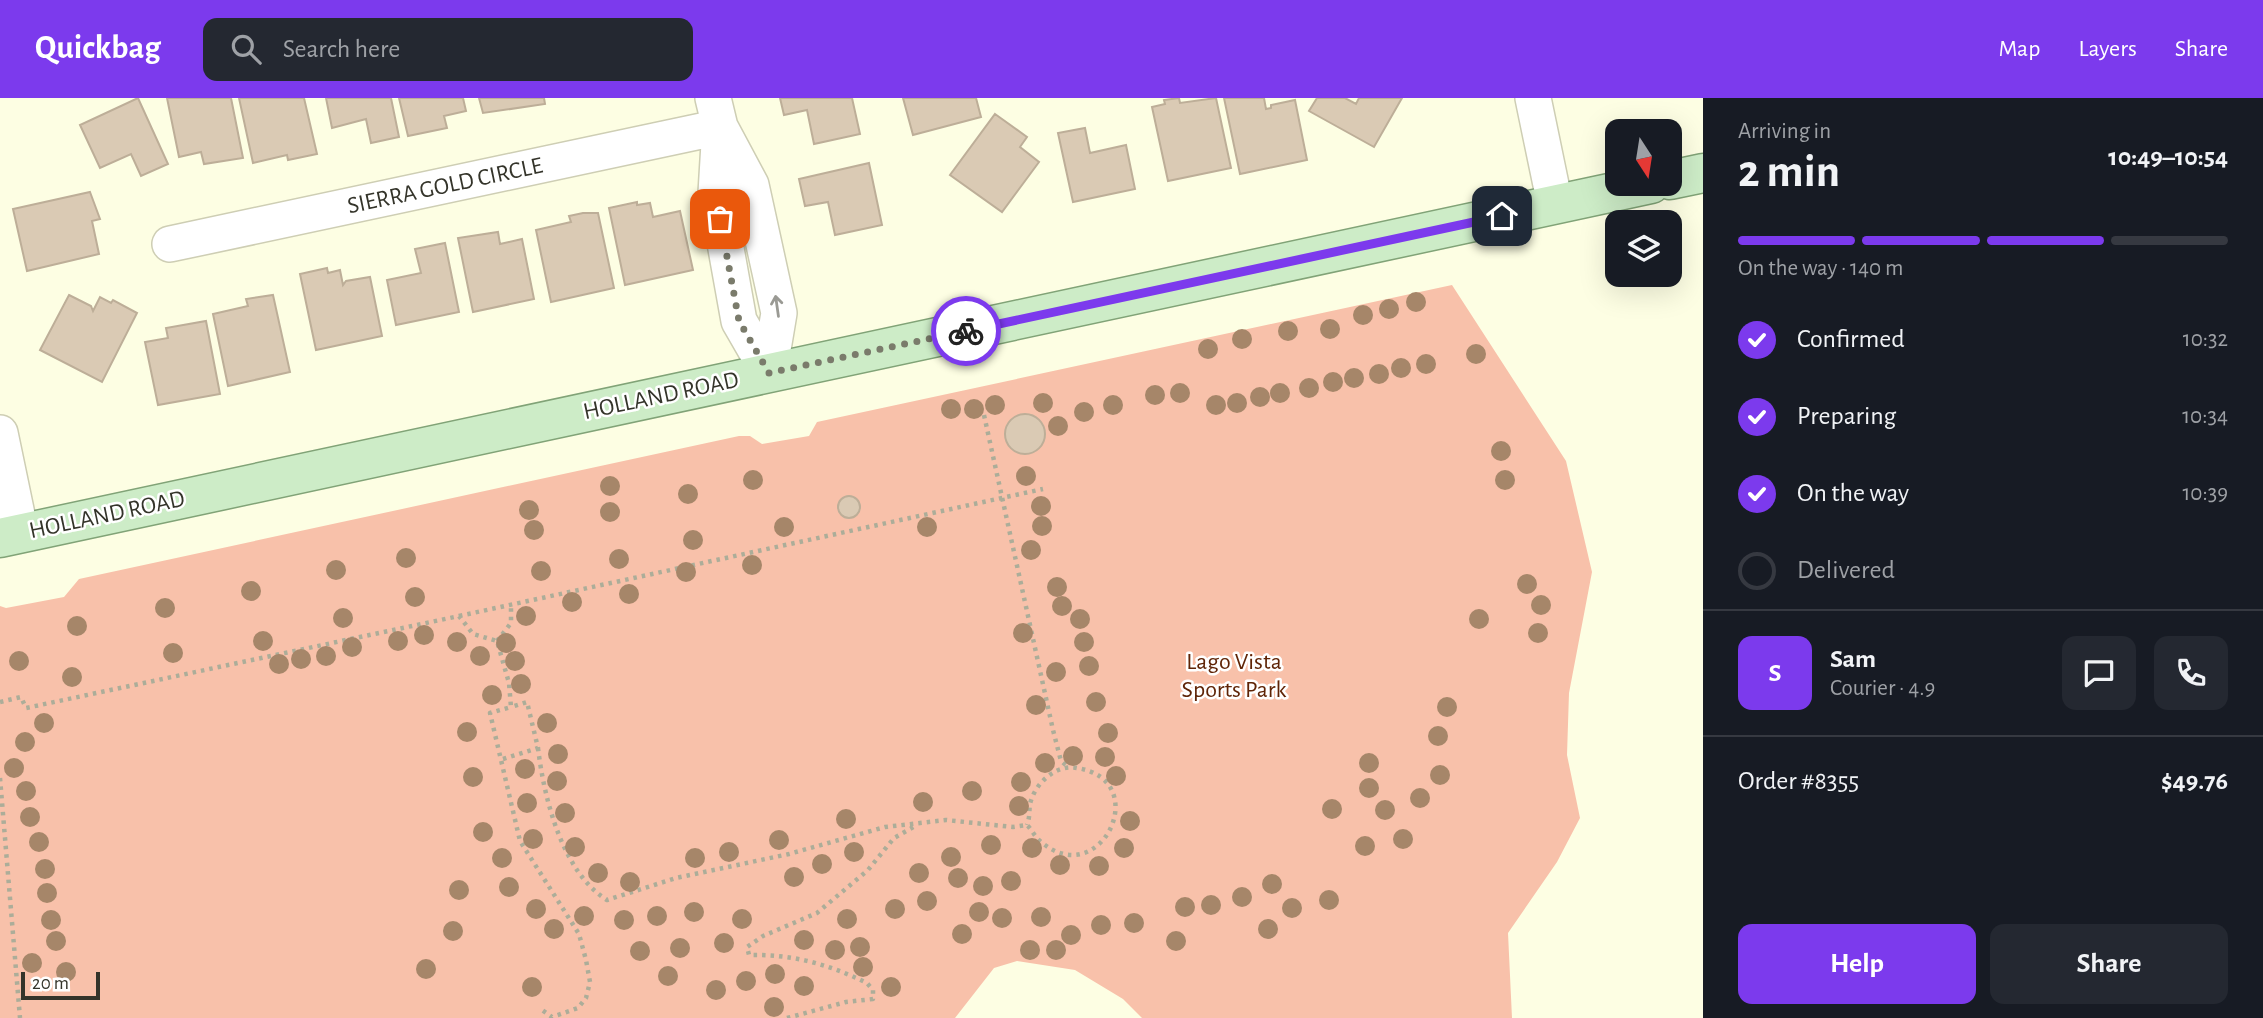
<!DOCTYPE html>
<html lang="en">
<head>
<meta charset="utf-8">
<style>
	body { margin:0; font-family:"Alegreya Sans",sans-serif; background:#242831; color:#f1f3f6; height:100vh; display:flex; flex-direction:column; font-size:26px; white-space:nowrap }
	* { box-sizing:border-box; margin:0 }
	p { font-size:23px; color:#9ea1a6 }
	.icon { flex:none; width:38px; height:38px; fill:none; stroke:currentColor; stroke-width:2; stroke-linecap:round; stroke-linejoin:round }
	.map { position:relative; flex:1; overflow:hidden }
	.details { display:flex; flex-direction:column; background:#171b24; width:560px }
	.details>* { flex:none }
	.needle { width:46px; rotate:168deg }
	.tools { position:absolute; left:1605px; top:21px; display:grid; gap:14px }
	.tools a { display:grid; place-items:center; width:77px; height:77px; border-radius:14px; background:#171b24; box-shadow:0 7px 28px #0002; font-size:35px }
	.scale { position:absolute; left:21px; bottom:18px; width:79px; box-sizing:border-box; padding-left:7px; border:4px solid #34342a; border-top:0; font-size:19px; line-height:24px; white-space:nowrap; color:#34342a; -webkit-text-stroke:5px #fff; paint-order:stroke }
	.pin { position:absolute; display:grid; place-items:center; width:60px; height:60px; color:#fff; margin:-30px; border-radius:14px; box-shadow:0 4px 10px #0006 }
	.courier { position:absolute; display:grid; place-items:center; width:70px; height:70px; margin:-35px; border:5px solid #7c3aed; border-radius:50%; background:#fff; color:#222; box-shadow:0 2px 9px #0007 }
	.summary em { font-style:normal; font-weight:700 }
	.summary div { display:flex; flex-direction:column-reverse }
	.summary { display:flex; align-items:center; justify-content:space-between; height:119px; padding:0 35px }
	h1 { font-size:46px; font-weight:700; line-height:52px }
	.bar { display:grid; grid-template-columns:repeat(4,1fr); gap:10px 7px; align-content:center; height:84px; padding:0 35px }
	.bar i { height:9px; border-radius:5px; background:#363941 }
	.bar .current { background:#7c3aed }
	.bar p { grid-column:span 4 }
	.line { display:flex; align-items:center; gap:18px; padding:0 35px; border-top:2px solid #363941 }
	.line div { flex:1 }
	.round { display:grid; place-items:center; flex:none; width:74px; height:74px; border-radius:14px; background:#242831 }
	ol { padding:0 35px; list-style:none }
	li { display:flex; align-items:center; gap:21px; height:77px }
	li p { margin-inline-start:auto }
	li .icon { padding:7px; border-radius:50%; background:#7c3aed; color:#fff; stroke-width:4 }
	li:last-child { color:#9ea1a6 }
	li i { width:38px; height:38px; border:4px solid #363941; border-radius:50% }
	.action { display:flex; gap:14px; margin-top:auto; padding:14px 35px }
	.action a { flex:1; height:80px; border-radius:14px; background:#7c3aed; color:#fff; font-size:28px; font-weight:700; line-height:80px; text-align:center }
	.action a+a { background:#242831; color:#f1f3f6 }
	header { display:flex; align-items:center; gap:42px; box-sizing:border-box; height:98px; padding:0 35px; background:#7c3aed; color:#fff }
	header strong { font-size:33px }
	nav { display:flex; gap:38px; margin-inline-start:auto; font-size:24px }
	.search { width:490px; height:63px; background:#242831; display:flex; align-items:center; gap:18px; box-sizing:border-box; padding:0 24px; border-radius:14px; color:#9ea1a6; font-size:26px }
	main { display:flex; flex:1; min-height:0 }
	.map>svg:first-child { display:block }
	.green { fill:#f8c1aa }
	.building { fill:#dacab4; stroke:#bdae98; stroke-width:2 }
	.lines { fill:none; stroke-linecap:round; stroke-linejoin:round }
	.minor-casing { stroke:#ceceb4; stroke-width:38 }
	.major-casing { stroke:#81a377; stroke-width:41 }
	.path { stroke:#acad99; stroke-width:4.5; stroke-dasharray:3.5 5; stroke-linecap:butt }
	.minor { stroke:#fff; stroke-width:35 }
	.major { stroke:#cdecc7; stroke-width:38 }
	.tree { fill:#a68669 }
	.oneway { stroke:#9a9a94 }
	.done { stroke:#7a7b6b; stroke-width:7; stroke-dasharray:0 12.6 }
	.route { stroke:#7c3aed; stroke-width:9 }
	.labels { text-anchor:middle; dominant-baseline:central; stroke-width:5; stroke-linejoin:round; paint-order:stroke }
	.street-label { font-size:24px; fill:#34342a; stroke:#fff }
	.park-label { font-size:24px; fill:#5f2406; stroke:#fff }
</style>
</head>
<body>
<header>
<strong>Quickbag</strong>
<div class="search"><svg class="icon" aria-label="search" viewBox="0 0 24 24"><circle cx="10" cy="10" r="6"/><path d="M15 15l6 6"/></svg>Search here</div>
<nav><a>Map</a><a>Layers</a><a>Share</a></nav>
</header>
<main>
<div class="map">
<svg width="1703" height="920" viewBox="0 0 1703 920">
	<rect width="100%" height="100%" fill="#fdfee3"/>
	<path class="green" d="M1452,187L1566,363L1592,474L1569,595L1567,657L1580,720L1557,764L1508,835L1512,920H1142L1123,901L1075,872L1017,863L994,870L955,920H0V508L6,510L64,499L79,481L739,338H750L762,346L809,338L817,324Z"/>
	<path class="building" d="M138,0L168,66L141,78L131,56L100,70L80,27Z
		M167,0H231L243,60L204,66L201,54L179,59Z
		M239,0H304L317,56L288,62L287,57L253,65Z
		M326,0H391L399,39L371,45L366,21L332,30Z
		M399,0H463L466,13L444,18L447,30L408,38Z
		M479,0H544L545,6L483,15Z
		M780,0H852L860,36L814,46L807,12L784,17Z
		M903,0H976L981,19L913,37Z
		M1179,0L1180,5L1216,0L1231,70L1168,83L1152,9L1165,6L1164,2Z
		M1224,0H1264L1266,11L1271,10V7L1295,2L1307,62L1240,76Z
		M1317,0H1345L1356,6L1359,0H1402L1374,49L1309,13Z
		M995,16L1027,39L1020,49L1039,64L1002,114L950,77Z
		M1085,30L1090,55L1126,47L1135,91L1073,104L1058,35Z
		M869,65L882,127L835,137L828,104L805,108L799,81Z
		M90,94L100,121L92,123L99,156L27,173L13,111Z
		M637,104V107L650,105L653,119L680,113L693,172L625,187L609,110Z
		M583,115H598L614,190L551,204L536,132L571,124L569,118Z
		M498,134L500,146L522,141L534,201L473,214L458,140Z
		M445,145L459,214L396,227L387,182L421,175L415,151Z
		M327,170L328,175L340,172L343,187L346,183L370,179L382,238L316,252L300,176Z
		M69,197L91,208L93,213L100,199L111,205L113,202L137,215L102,284L40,252Z
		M273,197L290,274L228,288L213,216L248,208L246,201Z
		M206,223L220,296L158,307L145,244L168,240L166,230Z
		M1005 336a20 20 0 1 1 40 0a20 20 0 1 1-40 0Z
		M838 409a11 11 0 1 1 22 0a11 11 0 1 1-22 0Z"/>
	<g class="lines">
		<defs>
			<path id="minor" d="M713,0L720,29L751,87L779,215L769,275
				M1533,0L1555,106
				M720,29L716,95L739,223L769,275
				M170,146L720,29
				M0,335L21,436"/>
			<path id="major" d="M1670,82L1703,75
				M0,440L1651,86"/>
		</defs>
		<use href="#minor" class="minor-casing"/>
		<use href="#major" class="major-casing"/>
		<path class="path" d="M984,317L1053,632L1061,663L1067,668
			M459,518L1043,391
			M497,543L511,525V506
			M0,604L21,599L26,610L459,518L473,536L497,543L509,585L511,609L490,615L520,743L579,836L586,862L590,884L586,900L578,910L552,919L542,912
			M538,650C544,700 562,774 607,802L676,780L789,756L885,729L946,722L1013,729L1027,727C1032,732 1035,739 1040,743C1100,796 1155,682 1077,670C1056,666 1035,685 1030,706C1029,713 1030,719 1027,727
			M503,661L538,650L527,604L511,609
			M0,680L20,920
			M787,920L846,904L873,901V892L867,885C828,866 792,856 749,857L747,849L763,838L817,815L868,772L894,740L917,727"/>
		<use href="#minor" class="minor"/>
		<use href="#major" class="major"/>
	</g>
	<g class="tree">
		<circle cx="1416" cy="204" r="10"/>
		<circle cx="1389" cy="211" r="10"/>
		<circle cx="1363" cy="217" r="10"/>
		<circle cx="1330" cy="231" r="10"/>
		<circle cx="1288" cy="233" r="10"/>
		<circle cx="1242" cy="241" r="10"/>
		<circle cx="1208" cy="251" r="10"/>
		<circle cx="1476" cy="256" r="10"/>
		<circle cx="1426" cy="266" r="10"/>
		<circle cx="1401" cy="270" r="10"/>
		<circle cx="1379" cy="276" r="10"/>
		<circle cx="1354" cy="280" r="10"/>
		<circle cx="1333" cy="284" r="10"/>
		<circle cx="1309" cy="290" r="10"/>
		<circle cx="1180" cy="295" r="10"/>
		<circle cx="1280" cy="295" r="10"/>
		<circle cx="1155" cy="297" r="10"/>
		<circle cx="1260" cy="299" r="10"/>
		<circle cx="1043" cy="305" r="10"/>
		<circle cx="1237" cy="305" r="10"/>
		<circle cx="995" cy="307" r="10"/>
		<circle cx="1113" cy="307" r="10"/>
		<circle cx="1216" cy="307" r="10"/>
		<circle cx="951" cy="311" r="10"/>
		<circle cx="974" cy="311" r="10"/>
		<circle cx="1084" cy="314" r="10"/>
		<circle cx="1058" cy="328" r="10"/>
		<circle cx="1501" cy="353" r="10"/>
		<circle cx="1026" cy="378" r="10"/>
		<circle cx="753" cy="382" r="10"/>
		<circle cx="1505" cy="382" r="10"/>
		<circle cx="610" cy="388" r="10"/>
		<circle cx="688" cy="396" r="10"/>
		<circle cx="1041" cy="408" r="10"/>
		<circle cx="529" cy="412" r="10"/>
		<circle cx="610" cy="414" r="10"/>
		<circle cx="1042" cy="428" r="10"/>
		<circle cx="784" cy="429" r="10"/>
		<circle cx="927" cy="429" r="10"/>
		<circle cx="534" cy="432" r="10"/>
		<circle cx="693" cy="442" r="10"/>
		<circle cx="1031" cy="452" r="10"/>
		<circle cx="406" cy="460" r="10"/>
		<circle cx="619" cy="461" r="10"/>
		<circle cx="752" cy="467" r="10"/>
		<circle cx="336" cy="472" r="10"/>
		<circle cx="541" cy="473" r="10"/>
		<circle cx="686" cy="474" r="10"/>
		<circle cx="1527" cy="486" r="10"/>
		<circle cx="1057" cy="489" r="10"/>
		<circle cx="251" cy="493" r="10"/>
		<circle cx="629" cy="496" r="10"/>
		<circle cx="415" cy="499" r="10"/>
		<circle cx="572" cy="504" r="10"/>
		<circle cx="1541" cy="507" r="10"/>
		<circle cx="1062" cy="508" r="10"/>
		<circle cx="165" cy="510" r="10"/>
		<circle cx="526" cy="518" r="10"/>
		<circle cx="343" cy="520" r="10"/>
		<circle cx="1080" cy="521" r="10"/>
		<circle cx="1479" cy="521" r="10"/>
		<circle cx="77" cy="528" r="10"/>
		<circle cx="1023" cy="535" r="10"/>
		<circle cx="1538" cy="535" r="10"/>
		<circle cx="424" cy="537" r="10"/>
		<circle cx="263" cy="543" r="10"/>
		<circle cx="398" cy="543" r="10"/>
		<circle cx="457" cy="544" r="10"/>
		<circle cx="1084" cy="544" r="10"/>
		<circle cx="506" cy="545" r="10"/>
		<circle cx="352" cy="549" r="10"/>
		<circle cx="173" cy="555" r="10"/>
		<circle cx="326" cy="558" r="10"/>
		<circle cx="480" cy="558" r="10"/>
		<circle cx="301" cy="561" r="10"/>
		<circle cx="19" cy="563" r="10"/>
		<circle cx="515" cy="563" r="10"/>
		<circle cx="279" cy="566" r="10"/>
		<circle cx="1089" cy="568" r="10"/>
		<circle cx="1056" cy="574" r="10"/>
		<circle cx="72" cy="579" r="10"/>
		<circle cx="521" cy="586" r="10"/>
		<circle cx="492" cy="597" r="10"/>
		<circle cx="1096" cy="604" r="10"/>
		<circle cx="1036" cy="607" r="10"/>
		<circle cx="1447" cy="609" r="10"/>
		<circle cx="44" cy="625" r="10"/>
		<circle cx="547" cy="625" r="10"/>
		<circle cx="467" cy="634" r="10"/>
		<circle cx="1108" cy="635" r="10"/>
		<circle cx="1438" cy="638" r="10"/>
		<circle cx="25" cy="644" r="10"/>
		<circle cx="558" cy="656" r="10"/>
		<circle cx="1073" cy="658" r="10"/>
		<circle cx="1105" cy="659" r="10"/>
		<circle cx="1045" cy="665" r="10"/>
		<circle cx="1369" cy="665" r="10"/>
		<circle cx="14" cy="670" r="10"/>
		<circle cx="525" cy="671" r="10"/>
		<circle cx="1440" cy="677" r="10"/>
		<circle cx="1116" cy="678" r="10"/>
		<circle cx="473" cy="679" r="10"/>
		<circle cx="557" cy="683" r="10"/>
		<circle cx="1021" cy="684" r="10"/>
		<circle cx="1369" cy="690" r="10"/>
		<circle cx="26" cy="693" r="10"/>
		<circle cx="972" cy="693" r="10"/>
		<circle cx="1420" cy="700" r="10"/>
		<circle cx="923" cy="704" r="10"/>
		<circle cx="527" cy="705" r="10"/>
		<circle cx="1019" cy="708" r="10"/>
		<circle cx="1332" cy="711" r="10"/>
		<circle cx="1385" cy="712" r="10"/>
		<circle cx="565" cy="715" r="10"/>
		<circle cx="30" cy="719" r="10"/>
		<circle cx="846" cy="721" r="10"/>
		<circle cx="1130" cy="723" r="10"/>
		<circle cx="483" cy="734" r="10"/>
		<circle cx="533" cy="741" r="10"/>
		<circle cx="1403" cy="741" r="10"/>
		<circle cx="779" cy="742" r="10"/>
		<circle cx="39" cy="744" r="10"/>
		<circle cx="991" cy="747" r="10"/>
		<circle cx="1365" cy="748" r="10"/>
		<circle cx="575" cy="749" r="10"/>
		<circle cx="1032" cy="750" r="10"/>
		<circle cx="1124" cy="750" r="10"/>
		<circle cx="729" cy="754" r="10"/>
		<circle cx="854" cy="754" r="10"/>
		<circle cx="951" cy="759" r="10"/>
		<circle cx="502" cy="760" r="10"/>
		<circle cx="695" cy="760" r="10"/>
		<circle cx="822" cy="766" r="10"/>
		<circle cx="1060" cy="767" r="10"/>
		<circle cx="1099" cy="768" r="10"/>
		<circle cx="45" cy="771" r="10"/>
		<circle cx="598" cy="775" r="10"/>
		<circle cx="919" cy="775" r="10"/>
		<circle cx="794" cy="779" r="10"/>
		<circle cx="958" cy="780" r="10"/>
		<circle cx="1011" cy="783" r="10"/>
		<circle cx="630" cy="784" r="10"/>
		<circle cx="1272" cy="786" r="10"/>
		<circle cx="983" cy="788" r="10"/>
		<circle cx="509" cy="789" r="10"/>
		<circle cx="459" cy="792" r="10"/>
		<circle cx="47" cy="795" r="10"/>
		<circle cx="1242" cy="799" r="10"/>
		<circle cx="1329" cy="802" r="10"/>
		<circle cx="927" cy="803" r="10"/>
		<circle cx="1211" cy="807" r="10"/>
		<circle cx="1185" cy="809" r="10"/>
		<circle cx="1292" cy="810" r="10"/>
		<circle cx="536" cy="811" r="10"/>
		<circle cx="895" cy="811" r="10"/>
		<circle cx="694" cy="814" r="10"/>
		<circle cx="979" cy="814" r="10"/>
		<circle cx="584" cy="818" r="10"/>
		<circle cx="657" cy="818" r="10"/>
		<circle cx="1041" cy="819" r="10"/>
		<circle cx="1002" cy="820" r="10"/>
		<circle cx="742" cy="821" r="10"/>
		<circle cx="847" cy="821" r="10"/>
		<circle cx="51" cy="822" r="10"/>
		<circle cx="624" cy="822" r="10"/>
		<circle cx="1134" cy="825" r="10"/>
		<circle cx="1101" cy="827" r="10"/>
		<circle cx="554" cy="831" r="10"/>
		<circle cx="1268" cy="831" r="10"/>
		<circle cx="453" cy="833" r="10"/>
		<circle cx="962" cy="836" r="10"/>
		<circle cx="1071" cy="837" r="10"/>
		<circle cx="804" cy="842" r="10"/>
		<circle cx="56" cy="843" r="10"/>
		<circle cx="1176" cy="843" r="10"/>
		<circle cx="724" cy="845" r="10"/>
		<circle cx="860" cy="849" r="10"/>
		<circle cx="680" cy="850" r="10"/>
		<circle cx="835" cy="852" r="10"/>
		<circle cx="1030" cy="852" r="10"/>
		<circle cx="1056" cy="852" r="10"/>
		<circle cx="640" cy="853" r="10"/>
		<circle cx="32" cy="865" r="10"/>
		<circle cx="863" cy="869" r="10"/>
		<circle cx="426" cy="871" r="10"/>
		<circle cx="66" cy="874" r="10"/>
		<circle cx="775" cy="876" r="10"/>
		<circle cx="668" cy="878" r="10"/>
		<circle cx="746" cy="883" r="10"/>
		<circle cx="804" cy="888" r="10"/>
		<circle cx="532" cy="889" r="10"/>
		<circle cx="891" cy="889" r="10"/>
		<circle cx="716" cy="892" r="10"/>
		<circle cx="774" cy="909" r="10"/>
	</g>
	<defs><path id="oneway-shaft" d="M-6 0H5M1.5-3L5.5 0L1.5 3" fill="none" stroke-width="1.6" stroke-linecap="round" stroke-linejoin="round" transform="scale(1.75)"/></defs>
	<use class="oneway" href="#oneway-shaft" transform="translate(777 208) rotate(-98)"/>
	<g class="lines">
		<path class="done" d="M720,121L739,223L769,275L966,233"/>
		<path class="route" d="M966,233L1502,118"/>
	</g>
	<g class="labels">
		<g class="street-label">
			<text transform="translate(445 88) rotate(-12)">SIERRA GOLD CIRCLE</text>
			<text transform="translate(661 298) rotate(-12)">HOLLAND ROAD</text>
			<text transform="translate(107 417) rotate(-12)">HOLLAND ROAD</text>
		</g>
		<g class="park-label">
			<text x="1234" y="564">Lago Vista<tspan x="1234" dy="28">Sports Park</tspan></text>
		</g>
	</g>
</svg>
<div class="tools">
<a><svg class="needle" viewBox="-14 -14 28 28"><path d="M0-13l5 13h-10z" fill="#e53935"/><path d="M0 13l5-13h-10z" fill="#9ea1a6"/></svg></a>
<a><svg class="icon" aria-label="layers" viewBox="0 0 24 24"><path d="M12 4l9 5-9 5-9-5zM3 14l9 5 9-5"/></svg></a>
</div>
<div class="scale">20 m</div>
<div class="pin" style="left:720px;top:121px;background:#ea580c"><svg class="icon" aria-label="bag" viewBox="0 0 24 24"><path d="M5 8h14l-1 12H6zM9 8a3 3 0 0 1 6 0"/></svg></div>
<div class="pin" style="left:1502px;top:118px;background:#1f2937"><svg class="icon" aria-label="home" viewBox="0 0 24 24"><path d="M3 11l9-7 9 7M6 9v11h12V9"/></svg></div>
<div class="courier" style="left:966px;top:233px"><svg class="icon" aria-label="bike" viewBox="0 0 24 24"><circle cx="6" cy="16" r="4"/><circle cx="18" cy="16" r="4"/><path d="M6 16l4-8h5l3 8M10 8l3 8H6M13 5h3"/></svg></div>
</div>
<section class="details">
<div class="summary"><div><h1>2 min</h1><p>Arriving in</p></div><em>10:49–10:54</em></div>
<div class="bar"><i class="current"></i><i class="current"></i><i class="current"></i><i></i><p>On the way · 140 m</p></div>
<ol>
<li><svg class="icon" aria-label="check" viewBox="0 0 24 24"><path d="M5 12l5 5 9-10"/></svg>Confirmed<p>10:32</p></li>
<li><svg class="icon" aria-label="check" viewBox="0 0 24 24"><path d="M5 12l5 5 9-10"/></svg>Preparing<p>10:34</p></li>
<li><svg class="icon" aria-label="check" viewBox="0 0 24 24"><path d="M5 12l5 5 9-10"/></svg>On the way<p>10:39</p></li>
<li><i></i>Delivered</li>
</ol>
<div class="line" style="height:126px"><b class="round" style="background:#7c3aed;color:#fff">S</b><div><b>Sam</b><p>Courier · 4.9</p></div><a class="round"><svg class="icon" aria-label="chat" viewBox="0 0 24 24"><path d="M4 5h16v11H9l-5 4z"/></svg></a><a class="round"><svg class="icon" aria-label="phone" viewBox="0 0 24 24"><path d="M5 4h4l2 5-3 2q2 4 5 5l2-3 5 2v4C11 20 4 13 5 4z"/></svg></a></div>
<div class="line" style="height:91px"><div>Order #8355</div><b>$49.76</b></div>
<div class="action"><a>Help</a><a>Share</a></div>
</section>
</main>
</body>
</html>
